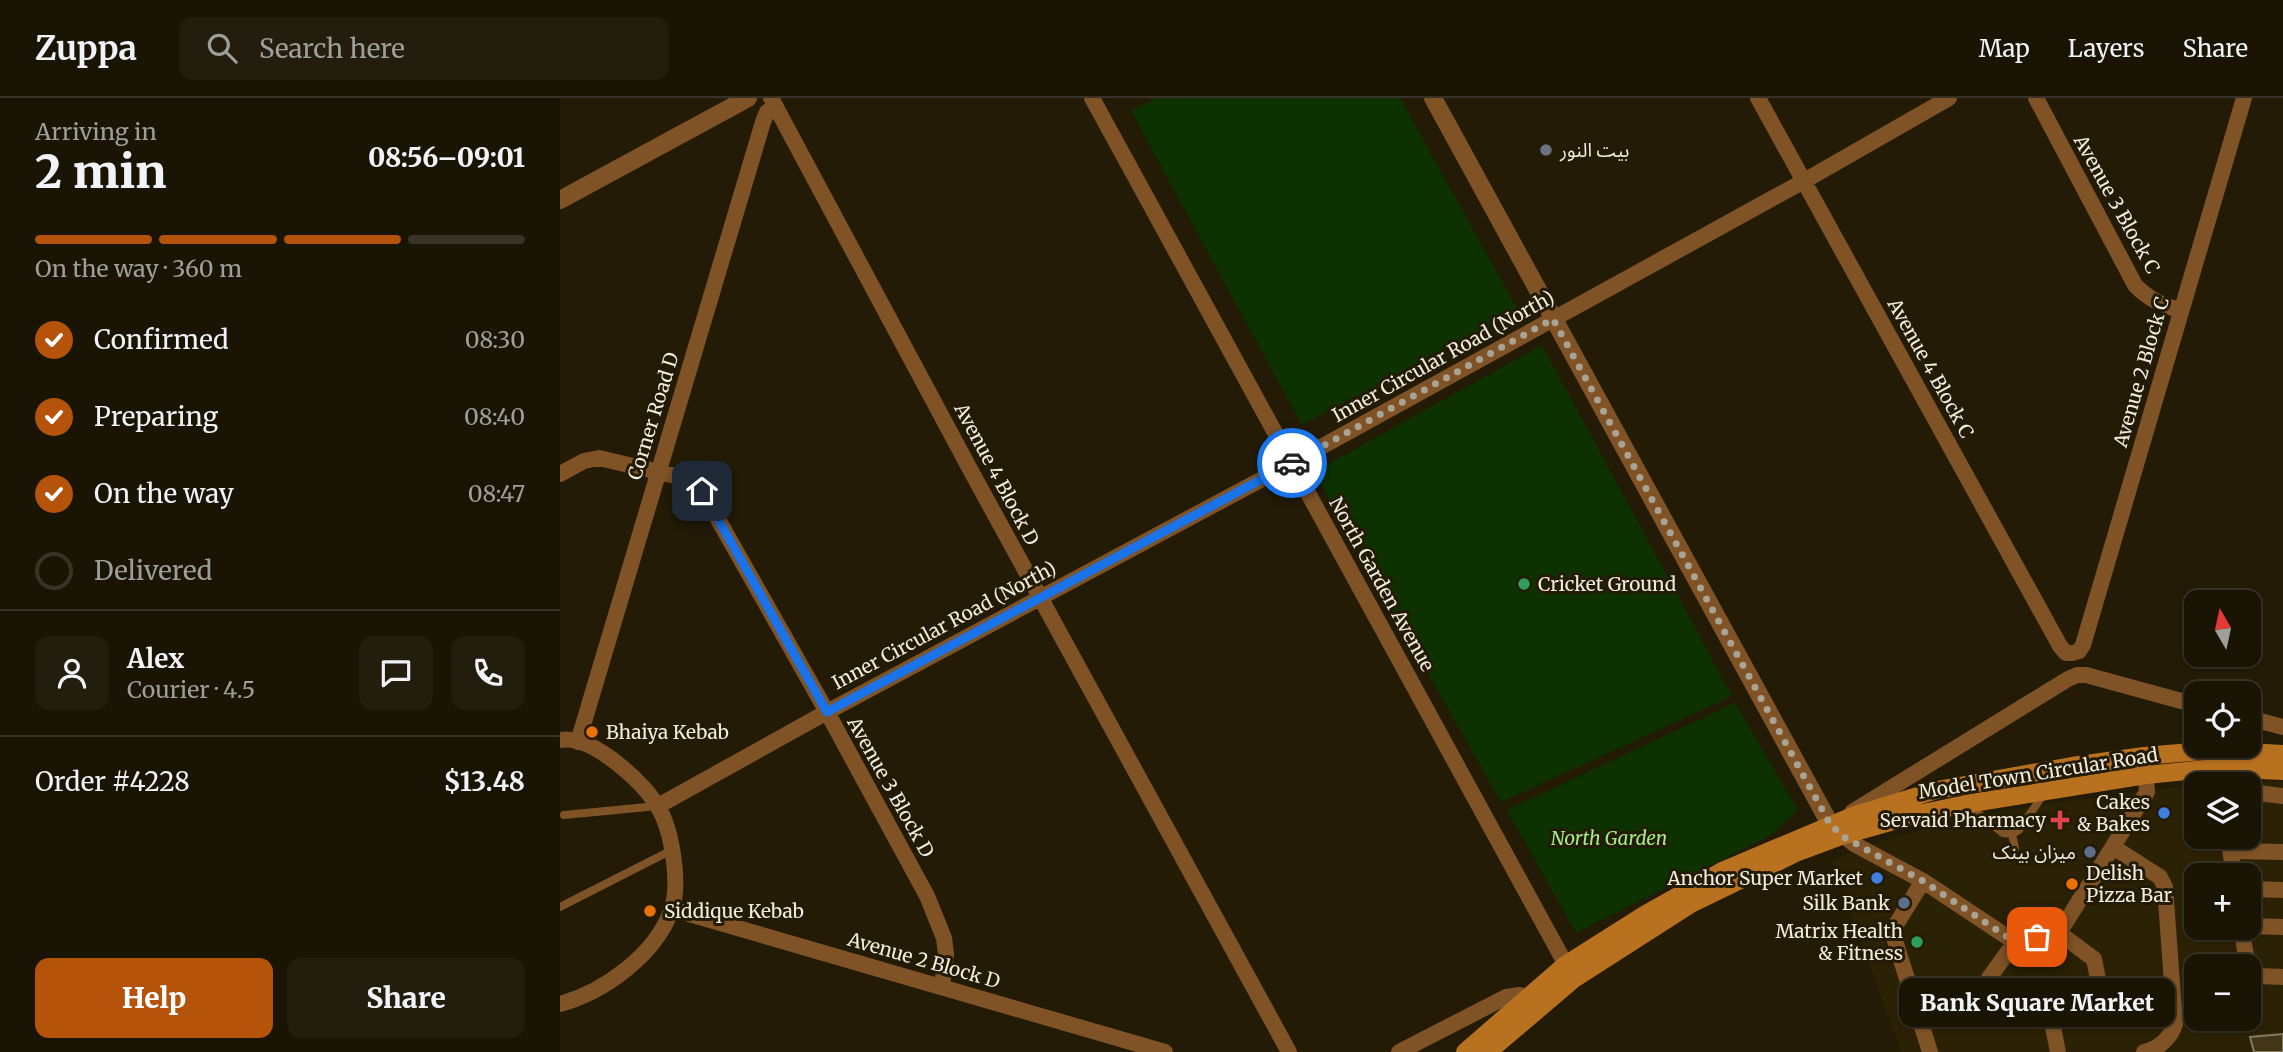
<!DOCTYPE html>
<html lang="en">
<head>
<meta charset="utf-8">
<style>
	body { margin:0; font-family:Merriweather,"Noto Sans Arabic",serif; background:#231d0e; color:#f1f3f6; height:100vh; display:flex; flex-direction:column; font-size:26px; white-space:nowrap }
	* { box-sizing:border-box; margin:0 }
	p { font-size:23px; color:#9f9e9a }
	.icon { flex:none; width:38px; height:38px; fill:none; stroke:currentColor; stroke-width:2; stroke-linecap:round; stroke-linejoin:round }
	.map { position:relative; flex:1; overflow:hidden }
	.side { display:flex; flex-direction:column; background:#1a1404; width:560px }
	.side>* { flex:none }
	.needle { width:46px; rotate:351deg }
	.fabs { position:absolute; left:1624px; top:492px; display:grid; gap:14px }
	.fabs a { display:grid; place-items:center; width:77px; height:77px; border-radius:14px; background:#1a1404; box-shadow:0 2px 5px #0004,0 0 0 2px #383326; font-size:35px }
	.pin { position:absolute; display:grid; place-items:center; width:60px; height:60px; color:#fff; margin:-30px; border-radius:14px; box-shadow:0 4px 10px #0006 }
	.courier { position:absolute; display:grid; place-items:center; width:70px; height:70px; margin:-35px; border:5px solid #1a73e8; border-radius:50%; background:#fff; color:#222; box-shadow:0 2px 9px #0007 }
	.bubble { position:absolute; height:49px; border-radius:14px; background:#1a1404; box-shadow:0 2px 5px #0004,0 0 0 2px #383326; font-size:23px; font-weight:800; line-height:49px; text-align:center }
	.overview em { font-style:normal; font-weight:800 }
	.overview div { display:flex; flex-direction:column-reverse }
	.overview { display:flex; align-items:center; justify-content:space-between; height:119px; padding:0 35px }
	h1 { font-size:46px; font-weight:800; line-height:52px }
	.bar { display:grid; grid-template-columns:repeat(4,1fr); gap:10px 7px; align-content:center; height:84px; padding:0 35px }
	.bar i { height:9px; border-radius:5px; background:#383326 }
	.bar .selected { background:#b45309 }
	.bar p { grid-column:span 4 }
	.line { display:flex; align-items:center; gap:18px; padding:0 35px; border-top:2px solid #383326 }
	.line div { flex:1 }
	.round { display:grid; place-items:center; flex:none; width:74px; height:74px; border-radius:14px; background:#231d0e }
	ol { padding:0 35px; list-style:none }
	li { display:flex; align-items:center; gap:21px; height:77px }
	li p { margin-inline-start:auto }
	li .icon { padding:7px; border-radius:50%; background:#b45309; color:#fff; stroke-width:4 }
	li:last-child { color:#9f9e9a }
	li i { width:38px; height:38px; border:4px solid #383326; border-radius:50% }
	.button { display:flex; gap:14px; margin-top:auto; padding:14px 35px }
	.button a { flex:1; height:80px; border-radius:14px; background:#b45309; color:#fff; font-size:28px; font-weight:800; line-height:80px; text-align:center }
	.button a+a { background:#231d0e; color:#f1f3f6 }
	header { display:flex; align-items:center; gap:42px; box-sizing:border-box; height:98px; padding:0 35px; background:#1a1404; border-bottom:2px solid #383326 }
	header strong { font-size:33px }
	nav { display:flex; gap:38px; margin-inline-start:auto; font-size:24px }
	.search { width:490px; height:63px; background:#231d0e; display:flex; align-items:center; gap:18px; box-sizing:border-box; padding:0 24px; border-radius:14px; color:#9f9e9a; font-size:26px }
	main { display:flex; flex:1; min-height:0 }
	.map>svg:first-child { display:block }
	.built { fill:#2b2104; fill-rule:evenodd }
	.green { fill:#0d3200 }
	.building { fill:#423616; stroke:#837a62; stroke-width:2 }
	.lines { fill:none; stroke-linecap:round; stroke-linejoin:round }
	.service { stroke:#7f5326; stroke-width:8 }
	.minor { stroke:#7f5326; stroke-width:16 }
	.tertiary { stroke:#7f5326; stroke-width:18 }
	.secondary { stroke:#b8711f; stroke-width:18 }
	.done { stroke:#a9a393; stroke-width:7; stroke-dasharray:0 12.6 }
	.route { stroke:#1a73e8; stroke-width:9 }
	.worship-dot { fill:#6b7280; stroke:#231b06; stroke-width:2.5 }
	.leisure-dot { fill:#2e9e5b; stroke:#231b06; stroke-width:2.5 }
	.food-dot { fill:#e8710a; stroke:#231b06; stroke-width:2.5 }
	.shop-dot { fill:#3f7fe0; stroke:#231b06; stroke-width:2.5 }
	.health-dot { fill:#e0444e; stroke:#231b06; stroke-width:2.5 }
	.service-dot { fill:#5c6f8a; stroke:#231b06; stroke-width:2.5 }
	.labels { text-anchor:middle; dominant-baseline:central; stroke-width:6; stroke-linejoin:round; paint-order:stroke }
	.poi-label { font-size:19px; fill:#f1ecdf; stroke:#231b06; text-anchor:end }
	.street-label { font-size:19px; fill:#f1ecdf; stroke:#231b06 }
	.park-label { font-size:19px; font-style:italic; fill:#9fee86; stroke:#231b06 }
</style>
</head>
<body>
<header>
<strong>Zuppa</strong>
<div class="search"><svg class="icon" aria-label="search" viewBox="0 0 24 24"><circle cx="10" cy="10" r="6"/><path d="M15 15l6 6"/></svg>Search here</div>
<nav><a>Map</a><a>Layers</a><a>Share</a></nav>
</header>
<main>
<section class="side">
<div class="overview"><div><h1>2 min</h1><p>Arriving in</p></div><em>08:56–09:01</em></div>
<div class="bar"><i class="selected"></i><i class="selected"></i><i class="selected"></i><i></i><p>On the way · 360 m</p></div>
<ol>
<li><svg class="icon" aria-label="check" viewBox="0 0 24 24"><path d="M5 12l5 5 9-10"/></svg>Confirmed<p>08:30</p></li>
<li><svg class="icon" aria-label="check" viewBox="0 0 24 24"><path d="M5 12l5 5 9-10"/></svg>Preparing<p>08:40</p></li>
<li><svg class="icon" aria-label="check" viewBox="0 0 24 24"><path d="M5 12l5 5 9-10"/></svg>On the way<p>08:47</p></li>
<li><i></i>Delivered</li>
</ol>
<div class="line" style="height:126px"><a class="round"><svg class="icon" aria-label="person" viewBox="0 0 24 24"><circle cx="12" cy="8" r="4"/><path d="M4 21q1-7 8-7t8 7"/></svg></a><div><b>Alex</b><p>Courier · 4.5</p></div><a class="round"><svg class="icon" aria-label="chat" viewBox="0 0 24 24"><path d="M4 5h16v11H9l-5 4z"/></svg></a><a class="round"><svg class="icon" aria-label="phone" viewBox="0 0 24 24"><path d="M5 4h4l2 5-3 2q2 4 5 5l2-3 5 2v4C11 20 4 13 5 4z"/></svg></a></div>
<div class="line" style="height:91px"><div>Order #4228</div><b>$13.48</b></div>
<div class="button"><a>Help</a><a>Share</a></div>
</section>
<div class="map">
<svg width="1723" height="954" viewBox="0 0 1723 954">
	<rect width="100%" height="100%" fill="#231b06"/>
	<path class="built" d="M1695,684H1723V954H1341L1272,763L1322,743L1398,722L1483,706L1636,687V738H1689V686H1648ZM1636,777H1689V830H1636ZM1636,868H1689V920H1636Z"/>
	<path class="green" d="M596,0H840L958,212L742,327L571,13Z
		M982,247L1172,598L941,704L754,374Z
		M1175,605L1238,712L1211,737L1016,835L947,712Z"/>
	<path class="building" d="M1723,936V954H1694L1690,939Z"/>
	<g class="lines">
		<path class="service" d="M1410,709L1443,735L1452,736L1459,732L1485,694
			M4,717L98,708
			M1452,736L1455,750
			M0,809L112,752"/>
		<path class="minor" d="M211,0L411,373L729,954
			M532,0L1011,876
			M1198,0L1500,548L1506,555H1512
			M1476,0L1575,187C1588,201 1602,208 1621,212
			M0,376L24,363L39,360L124,380L134,385L142,393L267,614L367,798L384,840L386,856L382,889
			M1512,555L1519,553L1523,547L1684,0
			M1689,620L1723,629
			M0,642C20,639 43,654 58,666C73,678 88,692 98,709C112,732 121,787 111,813C95,857 44,894 0,906
			M18,644L203,24L207,14L216,9
			M1655,658L1660,686
			M1689,694L1723,698
			M98,708L267,614L732,365L1244,83L1389,0
			M1292,714L1508,581L1517,577H1526L1636,607
			M1276,732L1294,746L1363,783L1455,844L1499,835L1587,694L1585,667
			M1668,738L1674,777
			M1553,749L1600,779L1605,789L1615,926C1611,940 1598,951 1584,954
			M1671,753L1723,754
			M1363,783L1332,833L1370,954
			M1689,791L1723,792
			M112,811L605,954
			M1689,828L1723,829
			M1681,830L1688,868
			M1455,844L1429,880C1426,894 1431,910 1446,913L1532,895L1537,892L1539,886L1534,861L1499,835
			M1689,872L1698,878L1723,879
			M1488,904L1498,954
			M839,954L946,899L960,897L964,901"/>
		<path class="tertiary" d="M873,0L1270,726
			M0,102L188,0"/>
		<path class="secondary" d="M905,954L1005,867L1084,817L1162,773L1295,717L1377,692L1512,668L1584,658L1654,652L1723,656
			M928,954L1014,881L1131,806L1238,754L1281,738L1354,717L1406,706L1586,677L1656,670L1723,673"/>
	</g>
	<g class="lines">
		<path class="done" d="M732,365L993,221L1270,726L1282,738L1363,783L1455,844L1477,839"/>
		<path class="route" d="M142,393L267,614L732,365"/>
	</g>
	<circle class="worship-dot" cx="986" cy="52" r="7"/>
	<g class="leisure-dot">
		<circle cx="964" cy="486" r="7"/>
		<circle cx="1357" cy="844" r="7"/>
	</g>
	<g class="food-dot">
		<circle cx="32" cy="634" r="7"/>
		<circle cx="1512" cy="786" r="7"/>
		<circle cx="90" cy="813" r="7"/>
	</g>
	<g class="shop-dot">
		<circle cx="1604" cy="715" r="7"/>
		<circle cx="1317" cy="780" r="7"/>
	</g>
	<path class="health-dot" d="M1496.5 711.5h7v7h7v7h-7v7h-7v-7h-7v-7h7z"/>
	<g class="service-dot">
		<circle cx="1530" cy="754" r="7"/>
		<circle cx="1344" cy="805" r="7"/>
	</g>
	<g class="labels">
		<g class="poi-label">
			<text x="1000" y="52" text-anchor="start">بیت النور</text>
			<text x="978" y="486" text-anchor="start">Cricket Ground</text>
			<text x="46" y="634" text-anchor="start">Bhaiya Kebab</text>
			<text x="1590" y="704">Cakes<tspan x="1590" dy="22">&amp; Bakes</tspan></text>
			<text x="1486" y="722">Servaid Pharmacy</text>
			<text x="1516" y="754">میزان بینک</text>
			<text x="1526" y="775" text-anchor="start">Delish<tspan x="1526" dy="22">Pizza Bar</tspan></text>
			<text x="1303" y="780">Anchor Super Market</text>
			<text x="1330" y="805">Silk Bank</text>
			<text x="104" y="813" text-anchor="start">Siddique Kebab</text>
			<text x="1343" y="833">Matrix Health<tspan x="1343" dy="22">&amp; Fitness</tspan></text>
		</g>
		<g class="street-label">
			<text transform="translate(1557 106) rotate(61)">Avenue 3 Block C</text>
			<text transform="translate(883 258) rotate(-29)">Inner Circular Road (North)</text>
			<text transform="translate(1371 270) rotate(61)">Avenue 4 Block C</text>
			<text transform="translate(1581 274) rotate(-74)">Avenue 2 Block C</text>
			<text transform="translate(93 318) rotate(-73)">Corner Road D</text>
			<text transform="translate(437 376) rotate(62)">Avenue 4 Block D</text>
			<text transform="translate(822 486) rotate(61)">North Garden Avenue</text>
			<text transform="translate(384 527) rotate(-28)">Inner Circular Road (North)</text>
			<text transform="translate(1478 675) rotate(-9)">Model Town Circular Road</text>
			<text transform="translate(331 689) rotate(61)">Avenue 3 Block D</text>
			<text transform="translate(364 862) rotate(16)">Avenue 2 Block D</text>
		</g>
		<g class="park-label">
			<text x="1049" y="740">North Garden</text>
		</g>
	</g>
</svg>
<div class="fabs">
<a><svg class="needle" viewBox="-14 -14 28 28"><path d="M0-13l5 13h-10z" fill="#e53935"/><path d="M0 13l5-13h-10z" fill="#9f9e9a"/></svg></a>
<a><svg class="icon" aria-label="locate" viewBox="0 0 24 24"><circle cx="12" cy="12" r="6"/><path d="M12 2v4M12 18v4M2 12h4M18 12h4"/></svg></a>
<a><svg class="icon" aria-label="layers" viewBox="0 0 24 24"><path d="M12 4l9 5-9 5-9-5zM3 14l9 5 9-5"/></svg></a>
<a>+</a>
<a>−</a>
</div>
<div class="pin" style="left:1477px;top:839px;background:#ea580c"><svg class="icon" aria-label="bag" viewBox="0 0 24 24"><path d="M5 8h14l-1 12H6zM9 8a3 3 0 0 1 6 0"/></svg></div>
<div class="pin" style="left:142px;top:393px;background:#1f2937"><svg class="icon" aria-label="home" viewBox="0 0 24 24"><path d="M3 11l9-7 9 7M6 9v11h12V9"/></svg></div>
<div class="courier" style="left:732px;top:365px"><svg class="icon" aria-label="car" viewBox="0 0 24 24"><path d="M5 17H2v-5l4-1 3-4h7l3 4 3 1v5h-3M9 17h6M6 11h13"/><circle cx="7" cy="17" r="2"/><circle cx="17" cy="17" r="2"/></svg></div>
<div class="bubble" style="left:1339px;top:880px;width:276px">Bank Square Market</div>
</div>
</main>
</body>
</html>
